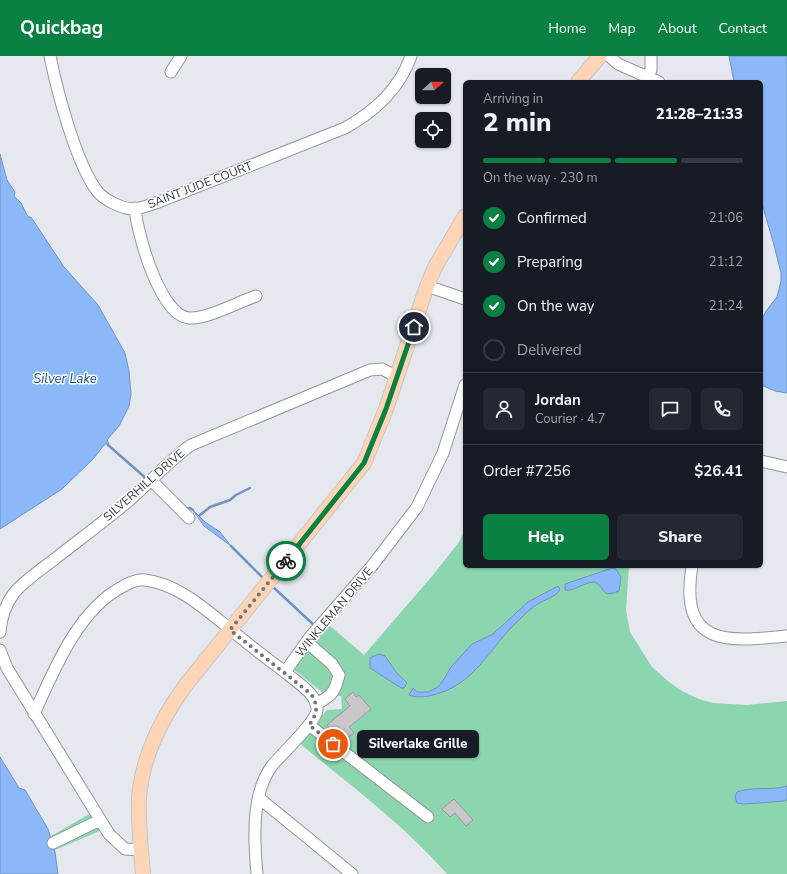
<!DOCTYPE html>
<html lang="en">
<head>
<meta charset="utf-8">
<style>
	body { margin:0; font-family:"Nunito Sans",sans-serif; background:#242831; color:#f1f3f6; height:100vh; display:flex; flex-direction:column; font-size:15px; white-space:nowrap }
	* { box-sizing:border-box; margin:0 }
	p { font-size:13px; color:#9ea1a6 }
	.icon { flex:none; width:22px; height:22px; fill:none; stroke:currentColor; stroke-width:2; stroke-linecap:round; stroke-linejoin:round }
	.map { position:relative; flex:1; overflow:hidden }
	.panel { position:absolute; left:463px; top:24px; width:300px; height:488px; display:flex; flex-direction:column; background:#171b24; border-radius:6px; box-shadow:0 1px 3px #0004 }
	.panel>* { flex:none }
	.needle { width:26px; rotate:69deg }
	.tools { position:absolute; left:415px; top:12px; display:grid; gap:8px }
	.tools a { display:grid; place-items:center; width:36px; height:36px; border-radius:6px; background:#171b24; box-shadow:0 1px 3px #0004; font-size:20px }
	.pin { position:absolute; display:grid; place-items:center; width:34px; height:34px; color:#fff; margin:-17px; border:2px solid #fff; border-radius:50%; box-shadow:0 1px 4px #0007 }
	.courier { position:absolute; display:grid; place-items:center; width:40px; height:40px; margin:-20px; border:3px solid #0b8043; border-radius:50%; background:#fff; color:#222; box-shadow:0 1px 5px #0007 }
	.bubble { position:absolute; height:28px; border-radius:6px; background:#171b24; box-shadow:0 1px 3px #0004; font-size:13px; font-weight:800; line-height:28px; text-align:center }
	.headline em { font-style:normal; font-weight:800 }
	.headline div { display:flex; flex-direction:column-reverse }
	.headline { display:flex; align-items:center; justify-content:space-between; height:68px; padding:0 20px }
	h1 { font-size:26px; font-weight:800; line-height:30px }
	.bar { display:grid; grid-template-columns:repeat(4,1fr); gap:6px 4px; align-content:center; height:48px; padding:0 20px }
	.bar i { height:5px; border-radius:3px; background:#363941 }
	.bar .current { background:#0b8043 }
	.bar p { grid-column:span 4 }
	.line { display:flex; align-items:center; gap:10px; padding:0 20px; border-top:1px solid #363941 }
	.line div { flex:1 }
	.round { display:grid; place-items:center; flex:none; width:42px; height:42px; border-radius:6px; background:#242831 }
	ol { padding:0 20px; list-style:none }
	li { display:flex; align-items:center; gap:12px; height:44px }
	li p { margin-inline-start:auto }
	li .icon { padding:4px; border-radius:50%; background:#0b8043; color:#fff; stroke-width:4 }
	li:last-child { color:#9ea1a6 }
	li i { width:22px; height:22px; border:2px solid #363941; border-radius:50% }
	.primary-button { display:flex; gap:8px; margin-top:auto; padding:8px 20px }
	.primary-button a { flex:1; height:46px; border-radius:6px; background:#0b8043; color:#fff; font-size:16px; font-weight:800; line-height:46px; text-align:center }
	.primary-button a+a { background:#242831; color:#f1f3f6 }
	header { display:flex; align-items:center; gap:24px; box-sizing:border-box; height:56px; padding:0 20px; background:#0b8043; color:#fff }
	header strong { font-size:19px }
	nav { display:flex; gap:22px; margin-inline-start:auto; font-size:14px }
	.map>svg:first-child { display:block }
	.green { fill:#8bd6ae }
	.water { fill:#8bb8f8; stroke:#7292bf }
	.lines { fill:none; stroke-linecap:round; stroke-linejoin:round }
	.stream { stroke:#7292bf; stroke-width:2.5 }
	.building { fill:#cbc6cb; stroke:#9d999e }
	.minor-casing { stroke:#94979c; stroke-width:13 }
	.major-casing { stroke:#c7c7c8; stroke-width:16 }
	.minor { stroke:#fff; stroke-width:11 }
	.major { stroke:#fdd4b6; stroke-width:14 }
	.done { stroke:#737679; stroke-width:4; stroke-dasharray:0 7.2 }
	.route { stroke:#0b8043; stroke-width:5 }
	.labels { text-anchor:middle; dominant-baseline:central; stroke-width:3; stroke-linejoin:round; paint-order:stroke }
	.street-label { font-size:12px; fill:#36383a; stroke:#fff }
	.water-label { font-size:13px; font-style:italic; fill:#144c96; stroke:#fff }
</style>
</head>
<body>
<header>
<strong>Quickbag</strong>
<nav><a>Home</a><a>Map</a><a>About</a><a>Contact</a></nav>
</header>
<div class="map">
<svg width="787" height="818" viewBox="0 0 787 818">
	<rect width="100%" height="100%" fill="#e5e9ef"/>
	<path class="green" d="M465,474V510H629L626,554L630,576L652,611L669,626L682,635L699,643L713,647L747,649L787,645V818H447C404,769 350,729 299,687L327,654L342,653L341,640H327L292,612L329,569L364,599L433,519L459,486Z
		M91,757L102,774L55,794L51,780Z"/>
	<path class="water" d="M729,0H787V337L775,335L761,329V265L766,255L777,241L781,225V217L774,189L761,144V26H734Z
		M0,98L7,124L15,136L14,140L21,147L28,161H31L64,211L98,249L125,297L129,315L131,338L129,350L119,370L107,384L109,388H105L93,403L62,433L0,473Z
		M193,454L205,466L220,476L231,490L204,470Z
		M612,512L616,513L621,521L619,535C601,542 607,534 595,526C584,526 573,536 565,534V528Z
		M558,530L560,533C557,541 545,543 538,548C531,552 525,558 519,564C489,591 477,628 433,639C426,641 417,642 409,639L413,632L417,636H428L438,631L444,623L451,611L472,588L493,578L528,546Z
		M379,598L385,600L396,616L407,627L404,632H401L370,612V602Z
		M0,701L19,732L25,734L48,773L55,796L58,818H0Z
		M787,730V744L785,745L744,748L737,747L735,741L737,736C753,730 771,735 787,730Z"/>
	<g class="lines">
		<path class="stream" d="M108,389L148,424
			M184,452H190L193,454
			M200,459L210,451L230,444L236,439L250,432
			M231,490L265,524
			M272,530L315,570"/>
	</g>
	<path class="building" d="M353,636L356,641L359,639L371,653L349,671L354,677L345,683L341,678L337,681L327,669L350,650L345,643Z
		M454,743L473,764L466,770L455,757L450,761L442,753Z"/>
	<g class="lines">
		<defs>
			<path id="minor" d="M50,0C57,35 76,107 97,135C104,144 121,152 132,153C141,153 152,148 161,145L345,72C374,56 400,32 411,0
				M609,0L618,8L659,26
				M171,16L181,0
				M647,21L651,14V0
				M135,152C137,177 160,260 189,262C208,263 238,246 256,240
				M427,230L465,243
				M761,405L787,411
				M152,425L189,462
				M692,510C679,591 726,586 787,580
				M0,576C1,562 5,549 14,537C26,523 42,513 56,502C79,484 103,466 125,448C148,429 167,406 191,389L370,314L382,313L397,321
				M307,586L332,608L339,619C335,636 332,640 316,648
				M0,594L7,612L109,778L125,793L141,794
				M34,658C54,614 78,554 122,531C129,527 137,523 145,524C178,528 205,553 230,573C248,588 266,602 285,616
				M309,669L428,761
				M259,742L352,818
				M53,787L100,764
				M257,818C254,785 251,740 271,711C281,698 316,667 317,654C318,638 296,626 285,616L310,581L372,510L417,451L443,397L465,329"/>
			<path id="major" d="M578,26L600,0
				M143,818C141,793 138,767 139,742C142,701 162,662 185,630L364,407L386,353L427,230L435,211L465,160"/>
		</defs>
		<use href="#minor" class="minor-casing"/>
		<use href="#major" class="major-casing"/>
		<use href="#minor" class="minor"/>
		<use href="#major" class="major"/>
	</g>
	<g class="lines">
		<path class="done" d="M286,505L230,574L311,638C319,651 317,658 309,669L333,688"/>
		<path class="route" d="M286,505L364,407L386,353L414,271"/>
	</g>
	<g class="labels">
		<g class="street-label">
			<text transform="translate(200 129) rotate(-21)">SAINT JUDE COURT</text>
			<text transform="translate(144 429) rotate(-41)">SILVERHILL DRIVE</text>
			<text transform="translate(334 556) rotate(-50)">WINKLEMAN DRIVE</text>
		</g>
		<g class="water-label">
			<text x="65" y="323">Silver Lake</text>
		</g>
	</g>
</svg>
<div class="tools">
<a><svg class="needle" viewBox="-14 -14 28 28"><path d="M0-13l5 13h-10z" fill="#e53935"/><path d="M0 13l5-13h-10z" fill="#9ea1a6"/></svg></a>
<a><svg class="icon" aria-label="locate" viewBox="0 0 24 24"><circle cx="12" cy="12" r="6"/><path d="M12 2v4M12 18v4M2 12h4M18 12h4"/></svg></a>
</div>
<div class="pin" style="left:333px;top:688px;background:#ea580c"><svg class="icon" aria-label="bag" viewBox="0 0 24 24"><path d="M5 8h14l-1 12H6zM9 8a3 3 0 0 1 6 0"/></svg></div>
<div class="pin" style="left:414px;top:271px;background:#1f2937"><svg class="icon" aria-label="home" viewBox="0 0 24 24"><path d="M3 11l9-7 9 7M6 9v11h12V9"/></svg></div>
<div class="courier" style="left:286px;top:505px"><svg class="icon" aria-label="bike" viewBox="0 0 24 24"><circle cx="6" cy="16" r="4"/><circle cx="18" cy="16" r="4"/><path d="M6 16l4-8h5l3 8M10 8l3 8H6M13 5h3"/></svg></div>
<div class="bubble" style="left:357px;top:674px;width:122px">Silverlake Grille</div>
<section class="panel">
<div class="headline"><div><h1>2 min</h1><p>Arriving in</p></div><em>21:28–21:33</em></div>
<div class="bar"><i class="current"></i><i class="current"></i><i class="current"></i><i></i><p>On the way · 230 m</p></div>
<ol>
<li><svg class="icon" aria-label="check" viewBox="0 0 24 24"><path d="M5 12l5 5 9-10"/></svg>Confirmed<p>21:06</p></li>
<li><svg class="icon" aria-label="check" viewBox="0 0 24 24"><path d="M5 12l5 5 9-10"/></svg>Preparing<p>21:12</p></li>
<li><svg class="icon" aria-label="check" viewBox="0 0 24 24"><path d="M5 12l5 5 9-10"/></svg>On the way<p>21:24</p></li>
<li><i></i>Delivered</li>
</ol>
<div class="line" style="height:72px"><a class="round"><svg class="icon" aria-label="person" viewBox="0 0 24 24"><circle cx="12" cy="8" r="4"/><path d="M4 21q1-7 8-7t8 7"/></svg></a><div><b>Jordan</b><p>Courier · 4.7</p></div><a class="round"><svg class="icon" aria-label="chat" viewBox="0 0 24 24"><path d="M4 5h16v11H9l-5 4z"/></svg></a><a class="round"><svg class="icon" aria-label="phone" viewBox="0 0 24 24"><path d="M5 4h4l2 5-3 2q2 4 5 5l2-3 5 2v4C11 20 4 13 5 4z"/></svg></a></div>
<div class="line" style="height:52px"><div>Order #7256</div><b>$26.41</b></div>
<div class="primary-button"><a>Help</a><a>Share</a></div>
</section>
</div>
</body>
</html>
